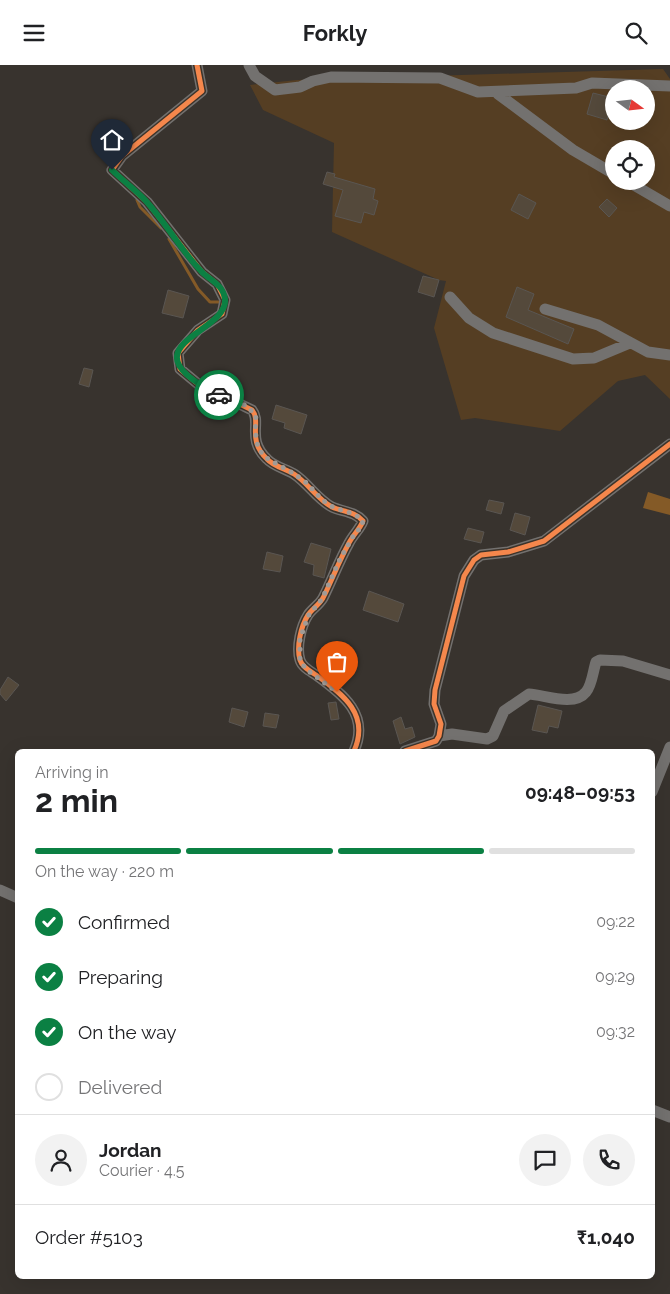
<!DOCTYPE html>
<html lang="en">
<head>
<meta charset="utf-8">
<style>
	body { margin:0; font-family:Raleway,sans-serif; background:#f2f2f2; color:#202124; height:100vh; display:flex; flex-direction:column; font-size:19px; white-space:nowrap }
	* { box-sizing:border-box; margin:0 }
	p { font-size:16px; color:#757577 }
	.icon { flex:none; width:28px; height:28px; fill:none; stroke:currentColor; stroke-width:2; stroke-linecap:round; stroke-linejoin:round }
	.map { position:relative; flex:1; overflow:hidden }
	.details { position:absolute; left:15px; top:684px; width:640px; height:530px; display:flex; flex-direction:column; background:#fff; border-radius:8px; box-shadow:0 5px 20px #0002 }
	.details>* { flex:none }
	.needle { width:32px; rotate:105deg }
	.controls { position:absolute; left:605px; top:15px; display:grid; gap:10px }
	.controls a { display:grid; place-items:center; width:50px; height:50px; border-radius:50%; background:#fff; box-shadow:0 5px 20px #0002; font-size:25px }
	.pin { position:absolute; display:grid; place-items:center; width:42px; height:42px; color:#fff; margin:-51px -21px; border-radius:50% 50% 50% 0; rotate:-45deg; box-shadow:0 0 5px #0007 }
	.pin .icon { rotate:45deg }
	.courier { position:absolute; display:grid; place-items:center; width:50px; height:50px; margin:-25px; border:4px solid #0b8043; border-radius:50%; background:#fff; color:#222; box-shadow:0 1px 6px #0007 }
	.overview em { font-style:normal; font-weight:700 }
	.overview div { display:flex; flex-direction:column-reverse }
	.overview { display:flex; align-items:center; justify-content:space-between; height:85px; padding:0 20px }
	h1 { font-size:32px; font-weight:700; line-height:38px }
	.bar { display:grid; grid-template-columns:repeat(4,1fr); gap:8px 5px; align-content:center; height:60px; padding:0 20px }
	.bar i { height:6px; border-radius:4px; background:#e0e0e0 }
	.bar .selected { background:#0b8043 }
	.bar p { grid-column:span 4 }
	.line { display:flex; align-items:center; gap:12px; padding:0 20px; border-top:1px solid #e0e0e0 }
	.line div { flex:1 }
	.round { display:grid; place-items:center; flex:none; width:52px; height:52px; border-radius:26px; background:#f2f2f2 }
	ol { padding:0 20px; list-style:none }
	li { display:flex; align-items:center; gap:15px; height:55px }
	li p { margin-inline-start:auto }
	li .icon { padding:5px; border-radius:50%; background:#0b8043; color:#fff; stroke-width:4 }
	li:last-child { color:#757577 }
	li i { width:28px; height:28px; border:2px solid #e0e0e0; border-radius:50% }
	header { display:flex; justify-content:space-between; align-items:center; height:65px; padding:0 20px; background:#fff; font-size:22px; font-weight:700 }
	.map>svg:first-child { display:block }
	.green { fill:#553e23; fill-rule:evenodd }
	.water { fill:#845a27 }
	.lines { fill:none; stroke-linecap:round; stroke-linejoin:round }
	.stream { stroke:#845a27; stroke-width:3 }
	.building { fill:#54493b; stroke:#5a5652 }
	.minor { stroke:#73716f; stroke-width:11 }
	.cycleway-casing { stroke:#3c332a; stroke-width:8 }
	.cycleway { stroke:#f5874c; stroke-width:5 }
	.done { stroke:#a19b96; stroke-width:5; stroke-dasharray:0 9 }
	.route { stroke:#0b8043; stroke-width:6 }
</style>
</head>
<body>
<header><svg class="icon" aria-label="menu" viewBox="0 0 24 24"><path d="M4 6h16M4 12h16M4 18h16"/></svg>Forkly<svg class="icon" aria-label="search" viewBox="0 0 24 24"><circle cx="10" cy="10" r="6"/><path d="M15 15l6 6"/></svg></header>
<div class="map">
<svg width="670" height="1229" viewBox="0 0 670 1229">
	<rect width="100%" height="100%" fill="#38332e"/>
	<path class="green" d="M663,4L670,14V334L645,310L618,316L560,366L475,353L461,355L434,263L446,216L439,215L332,167L334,78L263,45L250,20L297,15ZM614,24H646V56H614ZM614,84H646V116H614Z"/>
	<path class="water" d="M648,427L670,434V450L643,443Z"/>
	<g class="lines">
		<path class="stream" d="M137,135L140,142L161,163
			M169,174L198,224L210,237H221"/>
	</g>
	<path class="building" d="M593,28L613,33L607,55L587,49Z
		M327,107L335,109L334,112L375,124L373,134L378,136L374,150L364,147L361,158L335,151L343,125L323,119Z
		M519,129L536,138L528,154L511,145Z
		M607,134L617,143L609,152L599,142Z
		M423,211L439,215L434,232L418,227Z
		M517,222L534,229L528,245L574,264L568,279L506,252Z
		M168,225L189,231L183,253L162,248Z
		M84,303L93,305L89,322L79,319Z
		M276,340L307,350L301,369L284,363L285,358L272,354Z
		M489,435L504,438L501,449L486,445Z
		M515,448L530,452L525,470L510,465Z
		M468,463L484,467L481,478L464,474Z
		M311,478L331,484L324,513L313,510L314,500L304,497Z
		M267,487L283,491L280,507L263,504Z
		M369,526L404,539L398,557L363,545Z
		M8,612L19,620L6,636L0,629V625Z
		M336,637L339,654L331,655L328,638Z
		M538,640L562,646L558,663L549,661L547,668L532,665Z
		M232,643L248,647L244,662L229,657Z
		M265,648L279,650L276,663L263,661Z
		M401,652L405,664L412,662L415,672L400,679L393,656Z"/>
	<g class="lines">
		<path class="minor" d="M197,0L202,26L122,91L112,105L147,137L202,207L217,219L225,235L222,249L198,265L178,288L180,304L198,319L252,345C262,357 246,374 267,394C273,401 286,404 294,409C308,418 317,434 332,442C343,447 354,446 363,456C360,464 353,470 349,478C339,496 332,515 323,533C319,540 312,544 308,550C301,561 296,582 300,595C302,602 310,606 316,610C344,630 370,650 354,686
			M249,0L255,11L275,25L300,22L313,16L331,12L440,13L478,27L576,23L592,18L670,21
			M502,27L498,29L573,85L614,109
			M627,116L670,141
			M450,232L469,253L493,268L573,294L594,293L630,278
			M545,244L598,260L648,287L670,290
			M439,671L452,669L487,674L493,671L504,646L529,629C545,630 574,642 586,627C592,620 593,606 596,597L600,595L623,596L670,610
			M405,686L436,676L439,671L441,659L434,639L435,625L464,511L474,495L481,490L508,487L544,476L670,379
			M652,727L670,682
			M0,825L18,833
			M652,1045L670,1052"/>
		<defs>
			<path id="cycleway" d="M197,0L202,26L122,91L112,105L147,137L202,207L217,219L225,235L222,249L198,265L178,288L180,304L198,319L252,345C262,357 246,374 267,394C273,401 286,404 294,409C308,418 317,434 332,442C343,447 354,446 363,456C360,464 353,470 349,478C339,496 332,515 323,533C319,540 312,544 308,550C301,561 296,582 300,595C302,602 310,606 316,610C344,630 370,650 354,686
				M405,686L436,676L439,671L441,659L434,639L435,625L464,511L474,495L481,490L508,487L544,476L670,379"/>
		</defs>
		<use href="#cycleway" class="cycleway-casing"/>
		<use href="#cycleway" class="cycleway"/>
	</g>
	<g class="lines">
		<path class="done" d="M219,330L245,340L256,350C252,400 270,390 303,415C313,423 320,435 331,441C342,447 354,446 363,456L361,463L355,468L340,494L322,534L308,551L300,574V596L307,605L337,627"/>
		<path class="route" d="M112,105C123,116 136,125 146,136C166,158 180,184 201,206C209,215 223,219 225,234C229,269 119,280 219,330"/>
	</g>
</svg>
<div class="controls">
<a><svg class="needle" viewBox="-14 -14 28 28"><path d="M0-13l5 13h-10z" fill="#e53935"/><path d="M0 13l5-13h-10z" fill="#757577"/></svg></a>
<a><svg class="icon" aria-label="locate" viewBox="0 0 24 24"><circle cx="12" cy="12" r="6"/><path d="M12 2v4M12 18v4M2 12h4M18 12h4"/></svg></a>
</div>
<div class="pin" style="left:337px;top:627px;background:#ea580c"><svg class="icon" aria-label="bag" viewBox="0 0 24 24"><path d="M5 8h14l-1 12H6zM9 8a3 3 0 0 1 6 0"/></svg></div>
<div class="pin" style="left:112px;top:105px;background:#1f2937"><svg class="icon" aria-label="home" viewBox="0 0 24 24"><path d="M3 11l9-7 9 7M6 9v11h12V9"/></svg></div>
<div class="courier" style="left:219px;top:330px"><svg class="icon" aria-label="car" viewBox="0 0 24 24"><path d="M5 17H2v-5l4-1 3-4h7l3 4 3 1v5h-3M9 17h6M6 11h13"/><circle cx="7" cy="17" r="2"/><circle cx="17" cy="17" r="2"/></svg></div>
<section class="details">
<div class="overview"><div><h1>2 min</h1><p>Arriving in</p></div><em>09:48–09:53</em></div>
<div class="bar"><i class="selected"></i><i class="selected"></i><i class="selected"></i><i></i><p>On the way · 220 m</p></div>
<ol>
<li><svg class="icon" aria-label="check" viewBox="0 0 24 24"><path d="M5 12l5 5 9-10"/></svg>Confirmed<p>09:22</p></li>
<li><svg class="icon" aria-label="check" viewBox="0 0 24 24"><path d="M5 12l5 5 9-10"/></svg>Preparing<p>09:29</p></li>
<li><svg class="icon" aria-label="check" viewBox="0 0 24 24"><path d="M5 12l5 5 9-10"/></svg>On the way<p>09:32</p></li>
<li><i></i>Delivered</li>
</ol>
<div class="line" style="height:90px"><a class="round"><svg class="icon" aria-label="person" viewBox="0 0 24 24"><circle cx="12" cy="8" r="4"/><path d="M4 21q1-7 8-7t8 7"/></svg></a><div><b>Jordan</b><p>Courier · 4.5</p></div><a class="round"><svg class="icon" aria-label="chat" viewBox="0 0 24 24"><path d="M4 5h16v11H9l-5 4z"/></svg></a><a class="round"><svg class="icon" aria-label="phone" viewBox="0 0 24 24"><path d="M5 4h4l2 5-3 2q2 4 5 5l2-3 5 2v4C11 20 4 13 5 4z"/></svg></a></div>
<div class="line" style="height:65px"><div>Order #5103</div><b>₹1,040</b></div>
</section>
</div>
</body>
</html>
